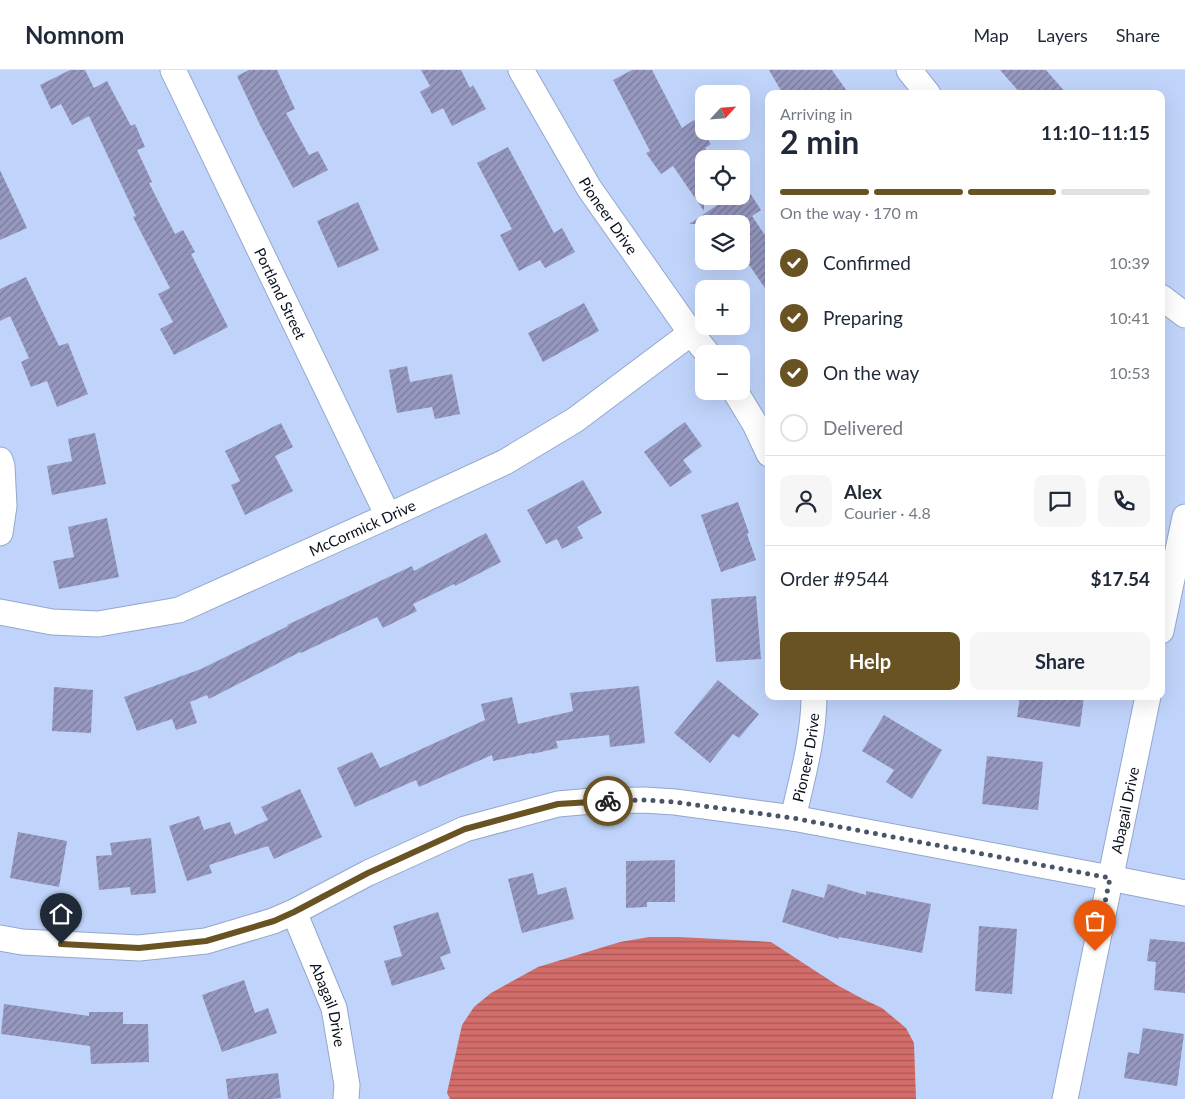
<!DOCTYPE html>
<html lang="en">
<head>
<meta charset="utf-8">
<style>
	body { margin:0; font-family:Lato,sans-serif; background:#f6f6f7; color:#1f2937; height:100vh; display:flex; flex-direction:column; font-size:19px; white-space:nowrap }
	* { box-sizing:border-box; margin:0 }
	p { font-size:16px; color:#747a83 }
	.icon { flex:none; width:28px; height:28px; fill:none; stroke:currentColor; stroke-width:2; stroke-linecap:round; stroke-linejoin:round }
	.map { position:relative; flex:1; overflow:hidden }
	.sheet { position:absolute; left:765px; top:20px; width:400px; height:610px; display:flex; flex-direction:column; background:#fff; border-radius:10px; box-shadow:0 5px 20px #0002 }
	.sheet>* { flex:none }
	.needle { width:32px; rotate:64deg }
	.tools { position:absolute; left:695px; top:15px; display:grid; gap:10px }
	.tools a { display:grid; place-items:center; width:55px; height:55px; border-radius:10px; background:#fff; box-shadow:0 5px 20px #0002; font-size:25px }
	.pin { position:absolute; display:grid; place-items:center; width:42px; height:42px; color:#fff; margin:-51px -21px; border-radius:50% 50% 50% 0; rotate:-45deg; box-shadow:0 0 5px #0007 }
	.pin .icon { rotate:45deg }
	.courier { position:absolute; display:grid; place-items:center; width:50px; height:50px; margin:-25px; border:4px solid #6a5323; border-radius:50%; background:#fff; color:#222; box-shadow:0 1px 6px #0007 }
	.overview em { font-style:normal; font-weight:700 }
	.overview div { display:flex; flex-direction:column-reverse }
	.overview { display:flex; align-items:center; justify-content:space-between; height:85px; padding:0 15px }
	h1 { font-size:32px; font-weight:700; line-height:38px }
	.bar { display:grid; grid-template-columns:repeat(4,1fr); gap:8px 5px; align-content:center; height:60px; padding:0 15px }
	.bar i { height:6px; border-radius:4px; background:#e0e1e3 }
	.bar .current { background:#6a5323 }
	.bar p { grid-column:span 4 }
	.line { display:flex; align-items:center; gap:12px; padding:0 15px; border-top:1px solid #e0e1e3 }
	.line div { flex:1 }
	.round { display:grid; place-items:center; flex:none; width:52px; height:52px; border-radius:10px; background:#f6f6f7 }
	ol { padding:0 15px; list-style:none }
	li { display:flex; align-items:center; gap:15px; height:55px }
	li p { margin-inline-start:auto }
	li .icon { padding:5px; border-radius:50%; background:#6a5323; color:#fff; stroke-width:4 }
	li:last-child { color:#747a83 }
	li i { width:28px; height:28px; border:2px solid #e0e1e3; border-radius:50% }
	.action { display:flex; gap:10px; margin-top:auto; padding:10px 15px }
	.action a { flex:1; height:58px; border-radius:10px; background:#6a5323; color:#fff; font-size:20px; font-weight:700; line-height:58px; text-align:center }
	.action a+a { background:#f6f6f7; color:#1f2937 }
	header { display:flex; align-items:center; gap:30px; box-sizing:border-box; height:70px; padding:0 25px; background:#fff; border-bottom:1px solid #e0e1e3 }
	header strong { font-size:24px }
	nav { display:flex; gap:28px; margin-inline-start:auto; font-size:18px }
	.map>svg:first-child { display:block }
	.water { fill:url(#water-rules) }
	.building { fill:url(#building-hatch) }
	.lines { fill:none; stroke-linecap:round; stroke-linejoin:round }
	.street-casing { stroke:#93a7cc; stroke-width:27 }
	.street { stroke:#fff; stroke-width:25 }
	.done { stroke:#4a556b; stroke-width:5; stroke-dasharray:0 9 }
	.route { stroke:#6a5323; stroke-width:6 }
	.labels { text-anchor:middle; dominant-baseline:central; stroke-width:4.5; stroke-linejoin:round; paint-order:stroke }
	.street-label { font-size:15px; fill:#0a101e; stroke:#c0d4fb }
</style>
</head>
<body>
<header>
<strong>Nomnom</strong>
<nav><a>Map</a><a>Layers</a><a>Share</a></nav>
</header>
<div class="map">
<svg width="1185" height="1029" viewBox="0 0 1185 1029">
	<defs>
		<pattern id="water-rules" width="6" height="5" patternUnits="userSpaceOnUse" patternTransform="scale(1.25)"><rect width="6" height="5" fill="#d36d6a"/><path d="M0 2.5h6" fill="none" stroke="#a95857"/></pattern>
		<pattern id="building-hatch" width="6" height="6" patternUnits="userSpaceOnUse" patternTransform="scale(1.25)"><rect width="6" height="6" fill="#9698c0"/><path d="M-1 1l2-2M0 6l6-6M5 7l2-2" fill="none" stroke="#797b9b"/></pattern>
	</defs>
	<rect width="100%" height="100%" fill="#c0d4fb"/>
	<path class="water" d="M649,867H679L771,872L837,915L863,929L882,938L906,958L914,973L916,1029H450L447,1023L462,955L474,937L491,923L538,897L620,872Z"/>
	<path class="building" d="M70,0H85L94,18L107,11L131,56L135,54L145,77L137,80L152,112L149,113L175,164L183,160L195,182L191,184L228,257L174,285L160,259L173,252L158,224L170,218L133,147L136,146L89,46L72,55L61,34L51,39L40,15Z
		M249,0H277L295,39L286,43L309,85L318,81L328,100L293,118L260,55L237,6Z
		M421,0H461L470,18L473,15L486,39L452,56L443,38L432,44L420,22L430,16Z
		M632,0H652L682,58L694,50L711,74L705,78L713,89H704V141L673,96L661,104L646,83L650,81L613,10Z
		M769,0H832L849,24H783Z
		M1000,0H1046L1067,24H1021Z
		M508,77L554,163L562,158L575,182L545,198L540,190L519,201L500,165L512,159L477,93Z
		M0,100L27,158L0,170Z
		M746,117L761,140L752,146L769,171V224L741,183V154H689L731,126H741V120Z
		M358,132L379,180L338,198L317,151Z
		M26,207L59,276L68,273L88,324L57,337L47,311L31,317L21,292L29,288L10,246L0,251V219Z
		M584,233L599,261L543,292L528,263Z
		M407,296L410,312L452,304L460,344L435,349L432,337L397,343L389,300Z
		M685,352L702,376L683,390L692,402L670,417L644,382Z
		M281,353L293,377L275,386L293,421L245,445L231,415L240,411L225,381Z
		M95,363L106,414L52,425L47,396L72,391L68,369Z
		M583,410L602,443L577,457L583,468L562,479L557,469L546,474L527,440Z
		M738,432L749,463L747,464L756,490L721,502L701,445Z
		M107,448L119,507L59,519L53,491L74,487L68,457Z
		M486,463L501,492L455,516L454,514L413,534L417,541L383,558L377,547L301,583L300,582L209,629L207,625L190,632L197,653L176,660L172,649L137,661L124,627L201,599L288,556L287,555L412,496L414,501Z
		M756,526L761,589L716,592L711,529Z
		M718,610L759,644L739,668L733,664L710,693L674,663Z
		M639,616L645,673L610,677L609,665L556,671L558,678L532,684V683L493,691L492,685L419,717L416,710L355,737L337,698L372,682L380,698L485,650L481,634L512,627L518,654L573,641L570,623Z
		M54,617L93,620L91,663L52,661Z
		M1020,626H1084L1080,657L1017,647Z
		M884,645L942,680L912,729L886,712L894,700L862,681Z
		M987,686L1043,692L1038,740L982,734Z
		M300,719L322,767L274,789L268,776L209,795L212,803L187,811L169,756L199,746L204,760L230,752L235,765L268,750L261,737Z
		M18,762L67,771L59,817L10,808Z
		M151,768L156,823L131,825L130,817L99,820L96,786L112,785L110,773Z
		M675,790V832H647V837L626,838V791Z
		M533,803L538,825L566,817L574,849L522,863L508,809Z
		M828,814L866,825V821L931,834L922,883L839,867V869L782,852L792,819L824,828Z
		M438,842L451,883L440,887L445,899L392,916L384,891L402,886L393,856Z
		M979,856L1017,859L1012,924L975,921Z
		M1150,869L1185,872V923L1154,920L1156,892L1147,891Z
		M244,910L255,943L268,938L277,963L222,982L202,925Z
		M4,934L89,946V942H123V954H148L149,992L91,994L90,976L1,964Z
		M1143,958L1184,964L1177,1016L1124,1008L1128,982L1139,984Z
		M278,1003L281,1028L272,1029H228L226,1009Z"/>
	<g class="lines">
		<defs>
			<g id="street">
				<path id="s1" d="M173,0L388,446"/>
				<path id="s2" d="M521,0L589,118L691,263L708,284"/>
				<path d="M909,0L928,24"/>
				<path d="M1161,227L1185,245"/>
				<path d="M735,321L755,354L769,384"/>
				<path d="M0,390L2,396L4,436L0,463"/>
				<path id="s3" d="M0,542L52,552L98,554L179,540L388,446L505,392L575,350L691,263"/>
				<path d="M1161,561L1185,447"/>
				<path id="s4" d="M793,748C802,709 814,666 814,626"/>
				<path id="s5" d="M294,842L334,938L347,1015L346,1029"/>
				<path d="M0,868L22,872L139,878L206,871L273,851L294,842L368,803L465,759L558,734L592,731L644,730L675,732L793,748L1110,808L1185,823"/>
				<path id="s6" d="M1065,1029L1148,626"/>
			</g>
		</defs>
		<use href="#street" class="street-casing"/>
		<use href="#street" class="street"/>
	</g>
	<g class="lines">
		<path class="done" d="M608,731L644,730L674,732L793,748L1110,808L1095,881"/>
		<path class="route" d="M61,874L139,878L206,871L274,851L294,842L368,803L465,759L558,734L608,731"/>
	</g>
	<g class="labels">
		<g class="street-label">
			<text stroke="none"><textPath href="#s2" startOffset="170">Pioneer Drive</textPath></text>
			<text stroke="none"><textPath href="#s1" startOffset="248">Portland Street</textPath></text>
			<text stroke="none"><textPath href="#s3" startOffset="382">McCormick Drive</textPath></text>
			<text stroke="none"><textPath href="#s4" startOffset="62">Pioneer Drive</textPath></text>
			<text stroke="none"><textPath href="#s6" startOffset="295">Abagail Drive</textPath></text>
			<text stroke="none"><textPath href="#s5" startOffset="99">Abagail Drive</textPath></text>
		</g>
	</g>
</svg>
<div class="tools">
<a><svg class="needle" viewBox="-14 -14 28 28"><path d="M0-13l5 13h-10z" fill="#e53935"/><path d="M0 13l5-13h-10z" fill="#747a83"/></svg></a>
<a><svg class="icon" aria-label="locate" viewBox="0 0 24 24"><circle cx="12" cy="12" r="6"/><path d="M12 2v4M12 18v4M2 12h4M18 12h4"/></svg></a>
<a><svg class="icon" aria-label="layers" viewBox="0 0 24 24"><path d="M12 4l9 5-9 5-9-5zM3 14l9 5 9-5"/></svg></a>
<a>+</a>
<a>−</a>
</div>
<div class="pin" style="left:1095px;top:881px;background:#ea580c"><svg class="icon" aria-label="bag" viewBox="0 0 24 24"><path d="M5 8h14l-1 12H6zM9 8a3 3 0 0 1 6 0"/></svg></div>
<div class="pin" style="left:61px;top:874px;background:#1f2937"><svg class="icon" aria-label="home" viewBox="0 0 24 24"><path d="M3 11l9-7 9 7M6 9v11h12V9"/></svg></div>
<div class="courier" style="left:608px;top:731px"><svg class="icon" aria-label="bike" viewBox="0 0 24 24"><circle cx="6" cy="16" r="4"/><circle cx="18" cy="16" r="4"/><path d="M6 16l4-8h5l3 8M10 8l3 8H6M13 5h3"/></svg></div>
<section class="sheet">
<div class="overview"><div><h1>2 min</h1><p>Arriving in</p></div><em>11:10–11:15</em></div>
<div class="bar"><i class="current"></i><i class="current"></i><i class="current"></i><i></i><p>On the way · 170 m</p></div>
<ol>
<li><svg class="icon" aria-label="check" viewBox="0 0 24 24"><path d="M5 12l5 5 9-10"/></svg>Confirmed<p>10:39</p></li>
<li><svg class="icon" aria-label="check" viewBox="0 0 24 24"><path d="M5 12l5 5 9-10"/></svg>Preparing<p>10:41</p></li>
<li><svg class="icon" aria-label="check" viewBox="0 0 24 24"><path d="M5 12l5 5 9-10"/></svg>On the way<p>10:53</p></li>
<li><i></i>Delivered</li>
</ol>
<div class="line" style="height:90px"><a class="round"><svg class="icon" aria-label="person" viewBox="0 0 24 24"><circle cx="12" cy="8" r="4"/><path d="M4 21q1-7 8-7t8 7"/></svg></a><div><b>Alex</b><p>Courier · 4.8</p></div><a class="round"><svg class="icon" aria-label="chat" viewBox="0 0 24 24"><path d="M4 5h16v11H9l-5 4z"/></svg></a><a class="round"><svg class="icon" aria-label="phone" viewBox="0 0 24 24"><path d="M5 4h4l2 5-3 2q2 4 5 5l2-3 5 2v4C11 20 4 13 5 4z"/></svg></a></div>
<div class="line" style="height:65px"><div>Order #9544</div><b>$17.54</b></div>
<div class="action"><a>Help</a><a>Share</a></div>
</section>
</div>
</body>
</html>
